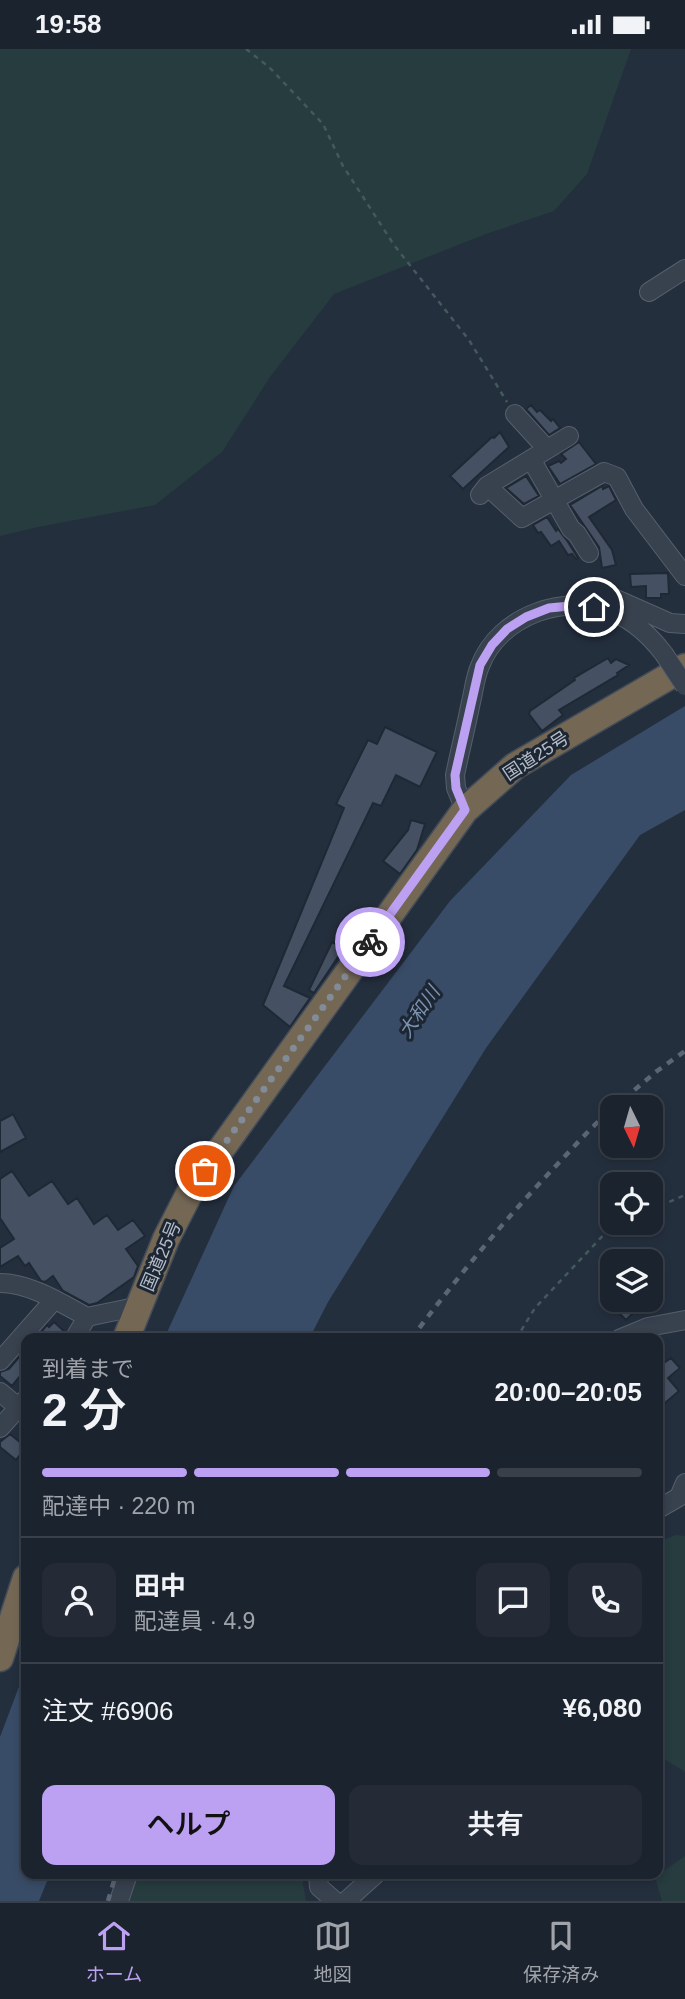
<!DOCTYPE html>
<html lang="ja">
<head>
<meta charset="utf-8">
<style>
	body { margin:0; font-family:Helvetica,"Noto Sans JP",sans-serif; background:#242b36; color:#f1f3f6; height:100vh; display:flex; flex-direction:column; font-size:26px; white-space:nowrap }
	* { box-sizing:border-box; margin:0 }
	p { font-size:23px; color:#a0a4aa }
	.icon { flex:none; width:38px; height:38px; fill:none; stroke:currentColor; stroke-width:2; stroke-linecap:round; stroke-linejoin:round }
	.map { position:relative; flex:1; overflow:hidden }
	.drawer { position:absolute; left:21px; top:1284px; width:642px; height:546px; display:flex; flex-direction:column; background:#1b232e; border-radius:14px; box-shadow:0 4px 10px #0003,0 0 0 2px #39404a }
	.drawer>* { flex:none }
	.needle { width:46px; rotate:175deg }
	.controls { position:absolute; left:600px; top:1046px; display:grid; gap:14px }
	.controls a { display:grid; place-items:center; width:63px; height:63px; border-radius:14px; background:#1b232e; box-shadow:0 4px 10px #0003,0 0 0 2px #39404a; font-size:35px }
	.pin { position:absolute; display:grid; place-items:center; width:60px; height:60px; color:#fff; margin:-30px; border:4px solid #fff; border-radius:50%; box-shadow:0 2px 7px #0007 }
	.courier { position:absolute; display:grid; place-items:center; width:70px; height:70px; margin:-35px; border:5px solid #bca0f2; border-radius:50%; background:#fff; color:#222; box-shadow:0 2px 9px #0007 }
	.overview em { font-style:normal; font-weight:600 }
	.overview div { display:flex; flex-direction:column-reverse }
	.overview { display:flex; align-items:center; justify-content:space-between; height:119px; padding:0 21px }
	h1 { font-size:46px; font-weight:600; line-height:52px }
	.bar { display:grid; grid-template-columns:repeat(4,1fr); gap:10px 7px; align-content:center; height:84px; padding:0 21px }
	.bar i { height:9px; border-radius:5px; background:#39404a }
	.bar .current { background:#bca0f2 }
	.bar p { grid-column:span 4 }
	.line { display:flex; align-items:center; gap:18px; padding:0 21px; border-top:2px solid #39404a }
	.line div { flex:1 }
	.round { display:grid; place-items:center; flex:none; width:74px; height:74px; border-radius:14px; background:#242b36 }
	.action { display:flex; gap:14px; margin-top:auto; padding:14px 21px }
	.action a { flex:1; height:80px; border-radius:14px; background:#bca0f2; color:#111; font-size:28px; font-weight:600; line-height:80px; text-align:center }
	.action a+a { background:#242b36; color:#f1f3f6 }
	.status { display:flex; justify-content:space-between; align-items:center; height:49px; padding:0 35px; background:#1b232e; direction:ltr }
	.status svg { height:19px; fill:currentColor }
	.tab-bar { display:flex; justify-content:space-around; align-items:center; height:98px; border-top:2px solid #39404a; background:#1b232e; font-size:19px; color:#a0a4aa }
	.tab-bar a { display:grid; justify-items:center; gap:4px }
	.tab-bar .current { color:#bca0f2 }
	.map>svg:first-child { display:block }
	.green { fill:#263c3f }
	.water { fill:#394c67 }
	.building { fill:#455162; stroke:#1f2835; stroke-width:2 }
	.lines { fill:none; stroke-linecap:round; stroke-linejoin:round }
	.minor-casing { stroke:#565f6c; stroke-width:20 }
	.highway-casing { stroke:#434c59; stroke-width:29 }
	.path { stroke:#44595c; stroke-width:2.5; stroke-dasharray:5 5; stroke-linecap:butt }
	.minor { stroke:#38414e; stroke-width:18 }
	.highway { stroke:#746855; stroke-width:26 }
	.rail { stroke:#5a6575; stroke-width:4.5; stroke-dasharray:7 7; stroke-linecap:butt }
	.minor-bridge-casing { stroke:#565f6c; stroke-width:20; stroke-linecap:butt }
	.minor-bridge { stroke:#38414e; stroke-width:18 }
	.done { stroke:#828b98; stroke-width:7; stroke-dasharray:0 12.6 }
	.route { stroke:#bca0f2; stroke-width:9 }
	.labels { text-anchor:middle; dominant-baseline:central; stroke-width:6; stroke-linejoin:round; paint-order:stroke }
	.street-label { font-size:18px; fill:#b4bcc9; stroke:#1d2633 }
	.water-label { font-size:19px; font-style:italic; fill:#7c92b1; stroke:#1d2633 }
</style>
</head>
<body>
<div class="status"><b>19:58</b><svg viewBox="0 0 49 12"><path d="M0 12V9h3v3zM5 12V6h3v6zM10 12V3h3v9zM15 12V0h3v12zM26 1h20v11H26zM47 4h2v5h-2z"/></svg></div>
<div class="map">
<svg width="685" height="1852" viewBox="0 0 685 1852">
	<rect width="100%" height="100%" fill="#242f3e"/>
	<path class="green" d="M0,0H631L587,125L554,162L486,185L334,245L270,328L222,403L155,456L38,478L0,487Z
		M676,1486L685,1487V1723L658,1706V1493Z
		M685,1807V1852H662L655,1828Z
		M137,1825H304L303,1835L306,1852H127Z"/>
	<path class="water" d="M685,657V761L640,786L486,999L328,1253L309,1290H164L234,1137L450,852L571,726Z
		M26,1619V1825H50L39,1852H0V1688Z"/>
	<path class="building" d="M531,356L537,363L540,361L551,372L553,370L560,379L549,386L526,360Z
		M500,383L509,398L463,440L450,427L492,388L494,389Z
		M579,393L596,415L560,435L548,417L559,412L561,414L566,410L561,405Z
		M526,427L539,447L524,455L506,439Z
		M602,437L603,440L609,437L616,451L589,468L612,501L616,516L602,519L599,498L570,456Z
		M547,468L556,482L558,480L568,493L578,509L576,510L572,505L568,506L559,492L551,497L541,483L538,484L533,476Z
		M668,524L669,545H661V549H646V537L631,538L630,525Z
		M608,609L611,614L616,610L629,616L617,624L618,626L559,661L563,666L542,682L529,665L530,662L575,631L574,629Z
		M385,678L437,703L420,738L396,726L381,757L373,754L284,937L310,949L290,978L263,956L344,759L336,755L368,691L377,695Z
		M411,771L425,775L417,801L400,825L383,812L408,781Z
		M332,893L344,899L314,944L309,941Z
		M13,1065L26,1089L0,1103V1072Z
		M12,1122L29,1147L52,1132L68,1155L77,1149L94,1175L107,1166L118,1181L133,1171L145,1187L126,1200L138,1217L134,1228L97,1254L89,1256L63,1242L53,1227L45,1233L41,1232L29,1214L25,1217L18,1207L0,1218V1199L14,1190L0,1169V1130Z
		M620,1251H646L626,1271L613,1258Z
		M54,1273L65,1283L63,1290H35L47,1276L49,1278Z
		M26,1300V1320L12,1337L0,1327V1323L9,1320Z
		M671,1309L680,1319L668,1329L679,1342L658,1360V1318Z
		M10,1385L26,1398L16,1411L0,1398V1393Z"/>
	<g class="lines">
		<defs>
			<path id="minor" d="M649,243L685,220
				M515,365L547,400
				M531,410L571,480L577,485L589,504
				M487,437L522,469L604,423L617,428L634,460L685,527
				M480,446L487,437L569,387
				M600,543L670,574L685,575
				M465,761L456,739L455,726C460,702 466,678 471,653C474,641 475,628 480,617C499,566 567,543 615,564C636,573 651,588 664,605
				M0,1234C30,1234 61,1254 87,1268L140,1257
				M74,1290L87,1268
				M619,1290L648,1278L685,1271
				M0,1312L54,1251
				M0,1343L19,1359
				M0,1379L26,1350
				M658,1460L679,1448L685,1434
				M318,1825L319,1838L335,1852
				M119,1852L128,1825
				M346,1852L376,1825"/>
			<path id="highway" d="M126,1290L166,1190L189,1145L465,761L515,717L685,618
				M0,1609L26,1529"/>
		</defs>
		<use href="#minor" class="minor-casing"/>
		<use href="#highway" class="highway-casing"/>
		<path class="path" d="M246,0L269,18L323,75L343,117L394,196L469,291L507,353
			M651,1161L685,1146
			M516,1290L535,1259L610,1179L620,1174"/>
		<use href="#minor" class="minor"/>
		<use href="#highway" class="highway"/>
		<path class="rail" d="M613,1059L657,1022L685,1002
			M411,1290C455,1231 502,1174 552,1121C572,1100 591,1078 612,1060
			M108,1852L116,1825"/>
		<defs>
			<path id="minor-bridge" d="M664,605L685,637"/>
		</defs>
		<use href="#minor-bridge" class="minor-bridge-casing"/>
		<use href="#minor-bridge" class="minor-bridge"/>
	</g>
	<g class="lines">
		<path class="done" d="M205,1122L370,893"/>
		<path class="route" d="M370,893L465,761L456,739L455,726L480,616L492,596L507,580L526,568L549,559L570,557L594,558"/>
	</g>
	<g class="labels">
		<g class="street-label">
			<text transform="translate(536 707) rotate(-33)">国道25号</text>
			<text transform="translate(161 1207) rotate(-67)">国道25号</text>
		</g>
		<g class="water-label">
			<text transform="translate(419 963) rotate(-56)">大和川</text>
		</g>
	</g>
</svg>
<div class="controls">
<a><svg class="needle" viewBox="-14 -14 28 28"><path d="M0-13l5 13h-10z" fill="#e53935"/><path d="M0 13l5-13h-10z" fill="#a0a4aa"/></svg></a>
<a><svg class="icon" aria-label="locate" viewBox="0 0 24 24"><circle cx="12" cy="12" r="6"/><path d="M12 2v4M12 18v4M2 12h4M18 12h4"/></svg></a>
<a><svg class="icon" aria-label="layers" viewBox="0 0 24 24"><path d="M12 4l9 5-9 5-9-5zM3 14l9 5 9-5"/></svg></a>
</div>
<div class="pin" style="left:205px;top:1122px;background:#ea580c"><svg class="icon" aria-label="bag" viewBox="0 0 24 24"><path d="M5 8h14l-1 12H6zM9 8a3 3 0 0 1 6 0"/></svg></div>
<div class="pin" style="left:594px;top:558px;background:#1f2937"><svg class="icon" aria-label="home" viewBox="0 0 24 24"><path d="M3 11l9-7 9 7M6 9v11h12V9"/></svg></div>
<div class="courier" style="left:370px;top:893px"><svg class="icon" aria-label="bike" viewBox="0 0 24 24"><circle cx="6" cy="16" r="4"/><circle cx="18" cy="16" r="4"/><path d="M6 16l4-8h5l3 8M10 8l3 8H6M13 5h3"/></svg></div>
<section class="drawer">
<div class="overview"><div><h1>2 分</h1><p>到着まで</p></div><em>20:00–20:05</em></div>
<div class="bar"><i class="current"></i><i class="current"></i><i class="current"></i><i></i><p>配達中 · 220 m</p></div>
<div class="line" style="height:126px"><a class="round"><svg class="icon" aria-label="person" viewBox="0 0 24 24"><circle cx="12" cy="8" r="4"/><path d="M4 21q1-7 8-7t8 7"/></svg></a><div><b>田中</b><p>配達員 · 4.9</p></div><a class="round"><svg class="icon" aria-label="chat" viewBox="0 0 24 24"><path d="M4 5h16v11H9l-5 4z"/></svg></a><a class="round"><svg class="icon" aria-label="phone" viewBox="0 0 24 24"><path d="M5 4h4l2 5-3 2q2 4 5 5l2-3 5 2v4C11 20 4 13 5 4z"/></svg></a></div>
<div class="line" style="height:91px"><div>注文 #6906</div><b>¥6,080</b></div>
<div class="action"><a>ヘルプ</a><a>共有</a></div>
</section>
</div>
<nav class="tab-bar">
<a class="current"><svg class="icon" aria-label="home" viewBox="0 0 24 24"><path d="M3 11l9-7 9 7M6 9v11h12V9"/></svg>ホーム</a>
<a><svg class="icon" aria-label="map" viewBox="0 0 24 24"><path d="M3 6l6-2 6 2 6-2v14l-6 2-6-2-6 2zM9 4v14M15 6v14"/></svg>地図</a>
<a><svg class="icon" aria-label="saved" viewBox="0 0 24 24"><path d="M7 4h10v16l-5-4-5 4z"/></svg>保存済み</a>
</nav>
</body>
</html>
